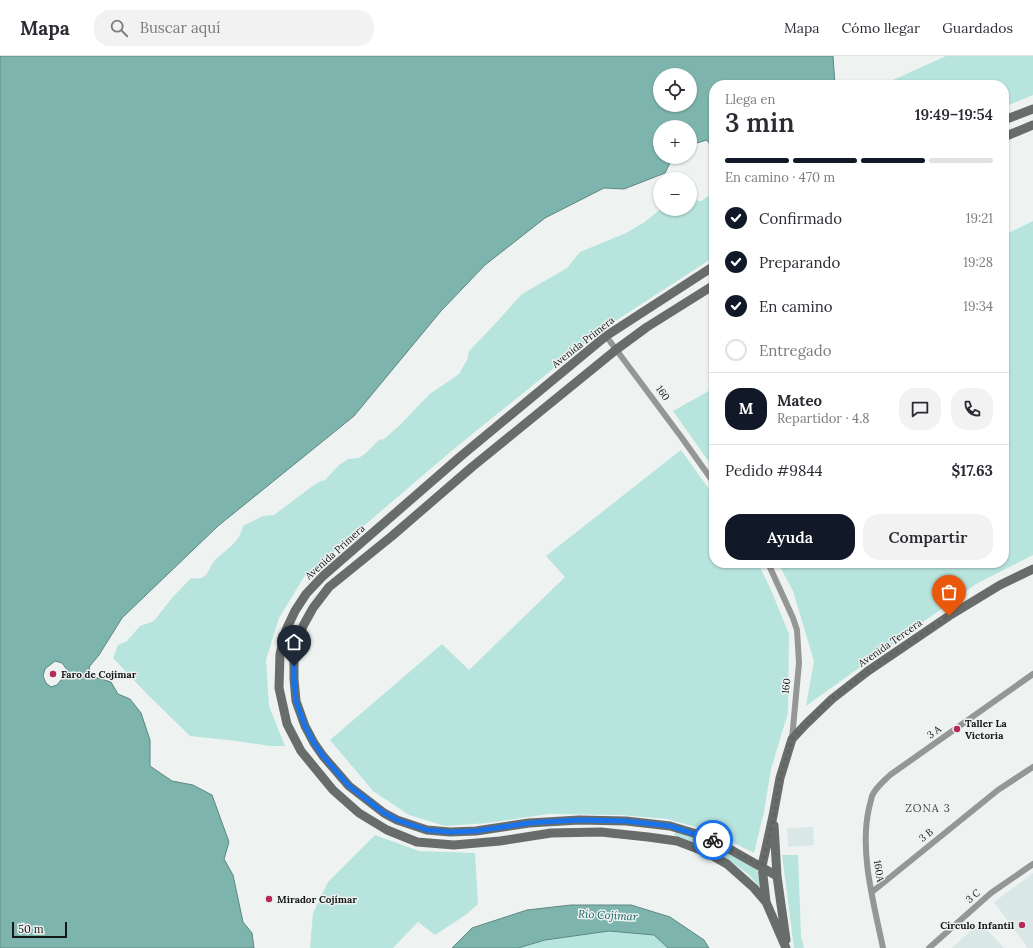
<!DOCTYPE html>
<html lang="es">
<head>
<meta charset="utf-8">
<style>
	body { margin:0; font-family:Lora,serif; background:#f2f2f3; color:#2b2b33; height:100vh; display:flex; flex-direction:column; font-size:15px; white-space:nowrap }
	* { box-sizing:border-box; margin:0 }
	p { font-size:13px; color:#7c7c81 }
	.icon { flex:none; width:22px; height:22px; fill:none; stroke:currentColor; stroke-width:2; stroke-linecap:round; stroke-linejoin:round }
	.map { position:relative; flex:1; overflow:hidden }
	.panel { position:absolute; left:709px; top:24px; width:300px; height:488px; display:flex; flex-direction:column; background:#fff; border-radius:16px; box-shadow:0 1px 3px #0004 }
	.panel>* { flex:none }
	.tools { position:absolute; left:653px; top:12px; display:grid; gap:8px }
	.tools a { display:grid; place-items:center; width:44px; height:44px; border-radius:50%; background:#fff; box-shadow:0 1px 3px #0004; font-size:20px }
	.scale { position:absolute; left:12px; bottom:10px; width:55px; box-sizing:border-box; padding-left:4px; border:2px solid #161717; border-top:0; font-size:11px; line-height:14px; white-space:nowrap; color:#161717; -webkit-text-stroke:3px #eef3f2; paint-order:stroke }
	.pin { position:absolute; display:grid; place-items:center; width:34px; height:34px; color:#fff; margin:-41px -17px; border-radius:50% 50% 50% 0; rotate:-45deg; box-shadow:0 0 4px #0007 }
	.pin .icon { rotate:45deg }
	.courier { position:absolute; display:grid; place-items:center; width:40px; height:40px; margin:-20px; border:3px solid #1a73e8; border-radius:50%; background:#fff; color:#222; box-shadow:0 1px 5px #0007 }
	.headline em { font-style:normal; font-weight:600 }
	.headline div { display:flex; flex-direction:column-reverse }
	.headline { display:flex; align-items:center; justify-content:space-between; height:68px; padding:0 16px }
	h1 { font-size:26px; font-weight:600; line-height:30px }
	.bar { display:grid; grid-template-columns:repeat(4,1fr); gap:6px 4px; align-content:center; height:48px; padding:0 16px }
	.bar i { height:5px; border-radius:3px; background:#e1e1e2 }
	.bar .active { background:#111827 }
	.bar p { grid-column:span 4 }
	.line { display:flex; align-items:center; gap:10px; padding:0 16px; border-top:1px solid #e1e1e2 }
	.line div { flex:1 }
	.round { display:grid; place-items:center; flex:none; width:42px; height:42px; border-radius:16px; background:#f2f2f3 }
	ol { padding:0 16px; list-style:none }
	li { display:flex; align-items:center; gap:12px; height:44px }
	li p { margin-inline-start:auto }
	li .icon { padding:4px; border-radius:50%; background:#111827; color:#fff; stroke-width:4 }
	li:last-child { color:#7c7c81 }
	li i { width:22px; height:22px; border:2px solid #e1e1e2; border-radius:50% }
	.primary-button { display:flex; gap:8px; margin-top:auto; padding:8px 16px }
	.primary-button a { flex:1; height:46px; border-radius:16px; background:#111827; color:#fff; font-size:16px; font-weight:600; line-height:46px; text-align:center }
	.primary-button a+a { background:#f2f2f3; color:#2b2b33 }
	header { display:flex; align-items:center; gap:24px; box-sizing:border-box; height:56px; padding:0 20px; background:#fff; border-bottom:1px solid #e1e1e2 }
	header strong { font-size:19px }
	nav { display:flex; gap:22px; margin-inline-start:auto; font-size:14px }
	.search { width:280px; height:36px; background:#f2f2f3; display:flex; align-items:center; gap:10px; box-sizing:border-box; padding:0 14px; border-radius:16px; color:#7c7c81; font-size:15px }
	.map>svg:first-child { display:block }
	.built { fill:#d9e8e6 }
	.green { fill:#b8e4de }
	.water { fill:#7db5ae; stroke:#5e8681; fill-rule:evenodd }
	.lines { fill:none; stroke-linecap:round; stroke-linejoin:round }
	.street { stroke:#949796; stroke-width:6 }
	.secondary { stroke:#686c6b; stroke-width:9 }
	.done { stroke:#626464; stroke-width:4; stroke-dasharray:0 7.2 }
	.route { stroke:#1a73e8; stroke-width:5 }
	.poi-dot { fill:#b7295b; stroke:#eef3f2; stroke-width:1.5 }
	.labels { text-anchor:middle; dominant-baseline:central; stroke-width:3; stroke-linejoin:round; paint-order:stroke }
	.street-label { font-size:10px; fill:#161717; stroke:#eef3f2 }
	.poi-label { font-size:10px; font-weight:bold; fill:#161717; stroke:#eef3f2; text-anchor:start }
	.neighbourhood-label { font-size:11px; letter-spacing:1px; fill:#434847; stroke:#eef3f2 }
	.water-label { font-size:11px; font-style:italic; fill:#136059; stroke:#eef3f2 }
</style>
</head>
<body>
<header>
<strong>Mapa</strong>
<div class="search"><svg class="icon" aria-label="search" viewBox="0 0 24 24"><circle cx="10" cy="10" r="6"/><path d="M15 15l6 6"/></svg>Buscar aquí</div>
<nav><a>Mapa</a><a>Cómo llegar</a><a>Guardados</a></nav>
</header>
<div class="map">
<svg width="1033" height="892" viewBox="0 0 1033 892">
	<rect width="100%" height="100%" fill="#eef3f2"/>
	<path class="built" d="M813,771L814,789L788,791L787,772Z
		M1033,817V892H1028L994,846Z
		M980,866L1004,892H952Z"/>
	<path class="green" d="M946,0H1033V39L1004,51V29H883L884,28Z
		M708,140L714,143V201L600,275L455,392L304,521L279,562L266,604L269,650L285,690H270L237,685L190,680L146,637L113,602L118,589L127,585L140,570L154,565L171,543L191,522C197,523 201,523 206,519C209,515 211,509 214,505C226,493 239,488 243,470L263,460L274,459L314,429L321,425L325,424L338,410L348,403L359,402L367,396L379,384L384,383L399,370L417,351L431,337L459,318L467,304L469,295L494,269L522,238L567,212L580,196L626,177L643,167L661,153H690V144L701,145Z
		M1033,165V499L976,528L806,650L814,605L793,535L778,507H1004V179Z
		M714,332V413L673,355Z
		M681,394L714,440V507H758L771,534L789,578L788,657L771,713L764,756L754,797L710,775L667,763L620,759L549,758L488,767L445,770L409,759L373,735L330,684L442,588L469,614L565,521L546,500Z
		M676,775L717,790L757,813L761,832L748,818L714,793L674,779Z
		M375,779L419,795L475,797L478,848L467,858L435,879L418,866L393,892H310L313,857L328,826Z
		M782,799H798L801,880L804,892H794Z
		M609,875L654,879L668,892H518L545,884Z"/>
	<path class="water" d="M0,0H833L835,29H714V95L707,84L690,89V71H660V101H673L665,117L624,133L604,132L545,162L485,209L441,255L354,360L218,470L122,562L99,599L89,611L91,620L111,626L118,638L130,643L141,657L150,684V710L172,725L193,729L212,739L229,786L224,803L233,819L243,866L252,877L254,892H0ZM660,19H690V49H660ZM55,605L62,607L68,615L57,629L51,631L46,627L43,620L45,613Z
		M571,849H631L670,861L704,884L709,892H668L654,879L609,875L545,884L518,892H452L472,872L527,854Z"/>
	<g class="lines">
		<path class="street" d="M606,280L682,382L714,427
			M768,507L793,562L797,574L799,607L792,683
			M872,836L998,734L1033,711
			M883,892C874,848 859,796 869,752C870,748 871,744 872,740C876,731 883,726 890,719L1033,618
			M929,892L991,837L1033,808"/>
		<path class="secondary" d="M1004,64L1033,53
			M1004,81L1033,69
			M714,210L606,280L461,400L323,520L306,538L295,555L286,574L280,598L279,632L287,668L301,695L333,734L359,757L387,774L417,786L454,789L500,785L551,777L601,776L648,781L677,785L706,796L727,808L754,832L766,846
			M714,229L647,271L617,293L472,411L392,480L329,531L313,552L303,570L294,598V623L296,645L305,670L314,687L323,700L349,730L384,757L397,764L427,774L450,776L476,775L529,767L579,764L626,765L670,770L710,782L777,820
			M774,769L777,820L786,884
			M786,892L766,846L762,810L773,760L780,722L792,683L806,668L832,643L868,615L949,560L1000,529L1033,513"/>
	</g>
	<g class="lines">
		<path class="done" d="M713,784L762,810L774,760L780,722L792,683L806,668L832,643L868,615L949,560"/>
		<path class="route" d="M294,610V622L296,645L305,670L314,687L323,700L349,730L384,757L397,764L427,774L450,776L476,775L529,767L542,766L579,764L626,765L670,770L713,784"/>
	</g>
	<g class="poi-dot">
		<circle cx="53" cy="618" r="4"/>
		<circle cx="957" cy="673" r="4"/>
		<circle cx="269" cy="843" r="4"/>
		<circle cx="1022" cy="869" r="4"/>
	</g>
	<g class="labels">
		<g class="street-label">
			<text transform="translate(583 286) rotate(-38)">Avenida Primera</text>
			<text transform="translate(663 337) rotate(54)">160</text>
			<text transform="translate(335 496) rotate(-42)">Avenida Primera</text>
			<text transform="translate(890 587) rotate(-35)">Avenida Tercera</text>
			<text transform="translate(786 630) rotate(-85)">160</text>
			<text transform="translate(934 676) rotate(-36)">3 A</text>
			<text transform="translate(926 779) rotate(-39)">3 B</text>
			<text transform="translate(879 815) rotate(81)">160A</text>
			<text transform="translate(973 840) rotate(-41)">3 C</text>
		</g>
		<g class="poi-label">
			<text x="61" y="618">Faro de Cojímar</text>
			<text x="965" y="667">Taller La<tspan x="965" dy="12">Victoria</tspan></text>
			<text x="277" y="843">Mirador Cojímar</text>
			<text x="1014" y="869" text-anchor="end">Círculo Infantil</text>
		</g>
		<g class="neighbourhood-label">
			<text x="928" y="752">ZONA 3</text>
		</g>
		<g class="water-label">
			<text transform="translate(608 859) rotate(3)">Río Cojímar</text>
		</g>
	</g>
</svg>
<div class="tools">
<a><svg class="icon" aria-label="locate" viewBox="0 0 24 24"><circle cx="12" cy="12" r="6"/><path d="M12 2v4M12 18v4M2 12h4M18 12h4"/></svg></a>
<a>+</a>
<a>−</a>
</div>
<div class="scale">50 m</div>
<div class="pin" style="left:949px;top:560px;background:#ea580c"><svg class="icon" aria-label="bag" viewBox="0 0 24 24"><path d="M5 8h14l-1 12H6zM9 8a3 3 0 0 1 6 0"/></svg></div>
<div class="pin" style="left:294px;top:610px;background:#1f2937"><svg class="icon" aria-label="home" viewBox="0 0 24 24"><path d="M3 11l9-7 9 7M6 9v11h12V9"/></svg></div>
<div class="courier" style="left:713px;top:784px"><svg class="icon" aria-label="bike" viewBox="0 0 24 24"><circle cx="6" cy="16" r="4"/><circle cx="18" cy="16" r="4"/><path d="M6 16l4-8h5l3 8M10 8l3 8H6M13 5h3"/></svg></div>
<section class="panel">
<div class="headline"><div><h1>3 min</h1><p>Llega en</p></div><em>19:49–19:54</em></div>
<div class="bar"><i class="active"></i><i class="active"></i><i class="active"></i><i></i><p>En camino · 470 m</p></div>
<ol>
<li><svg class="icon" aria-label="check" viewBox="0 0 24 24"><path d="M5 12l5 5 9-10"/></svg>Confirmado<p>19:21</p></li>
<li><svg class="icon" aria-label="check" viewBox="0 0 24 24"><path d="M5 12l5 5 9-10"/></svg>Preparando<p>19:28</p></li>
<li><svg class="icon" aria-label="check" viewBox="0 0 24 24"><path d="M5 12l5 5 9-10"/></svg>En camino<p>19:34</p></li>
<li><i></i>Entregado</li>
</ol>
<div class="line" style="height:72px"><b class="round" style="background:#111827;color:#fff">M</b><div><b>Mateo</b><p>Repartidor · 4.8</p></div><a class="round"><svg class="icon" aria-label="chat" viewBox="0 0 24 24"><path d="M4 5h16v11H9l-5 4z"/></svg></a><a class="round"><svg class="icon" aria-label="phone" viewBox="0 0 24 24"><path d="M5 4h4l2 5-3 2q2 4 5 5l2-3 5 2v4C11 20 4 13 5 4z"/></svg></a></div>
<div class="line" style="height:52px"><div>Pedido #9844</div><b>$17.63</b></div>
<div class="primary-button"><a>Ayuda</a><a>Compartir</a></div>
</section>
</div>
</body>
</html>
